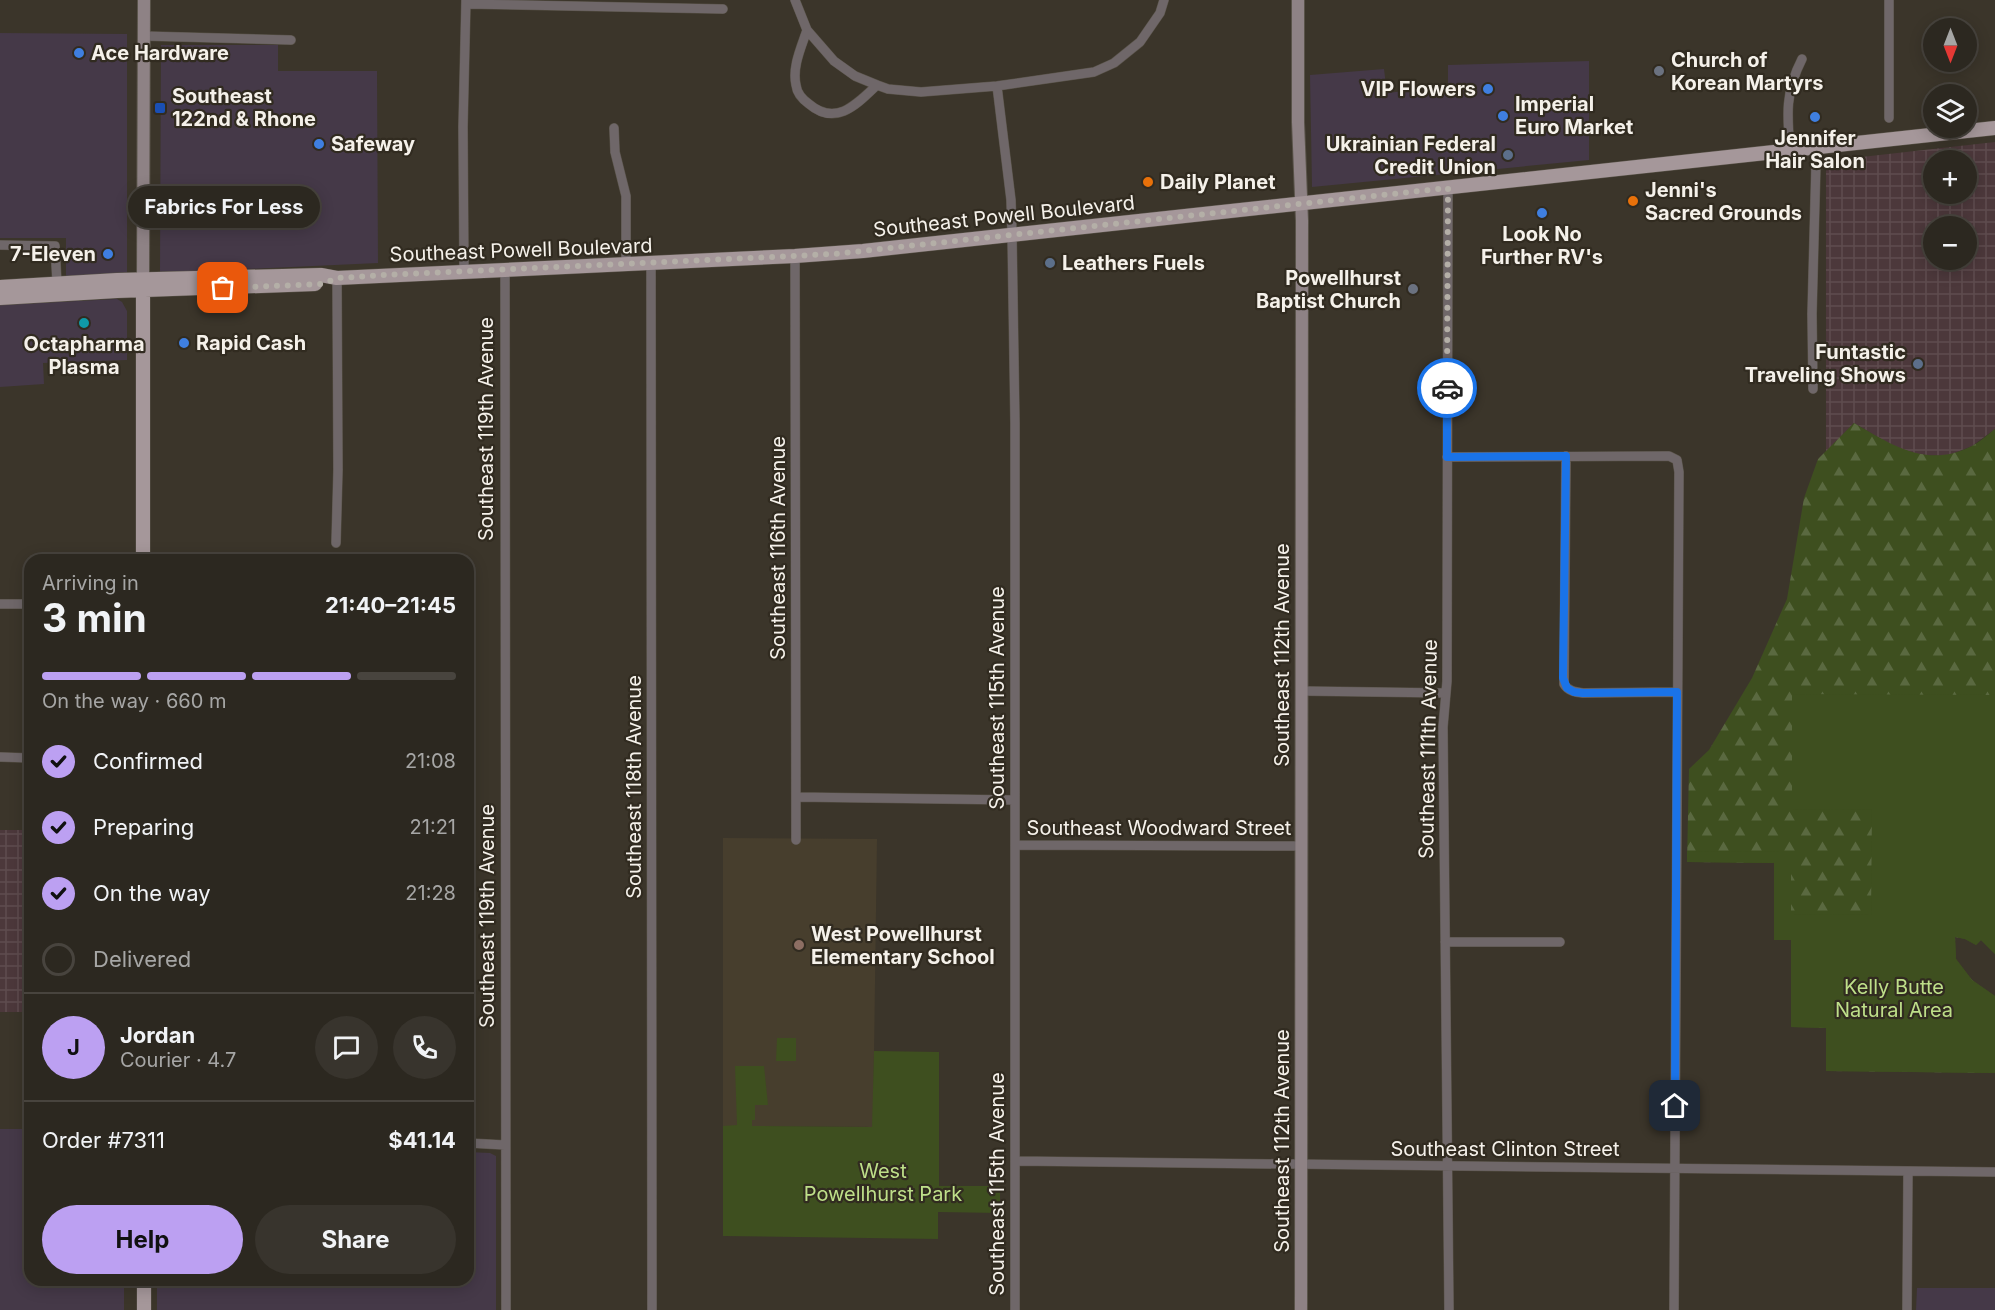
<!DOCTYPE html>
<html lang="en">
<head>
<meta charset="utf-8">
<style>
	body { margin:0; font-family:Inter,sans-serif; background:#38342d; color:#f1f3f6; height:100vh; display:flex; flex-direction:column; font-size:22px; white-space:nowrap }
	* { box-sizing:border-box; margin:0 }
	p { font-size:20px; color:#a6a6a5 }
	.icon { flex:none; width:33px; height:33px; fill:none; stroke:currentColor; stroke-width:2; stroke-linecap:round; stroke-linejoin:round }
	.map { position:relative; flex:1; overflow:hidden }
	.panel { position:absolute; left:24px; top:554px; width:450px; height:732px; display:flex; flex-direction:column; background:#2c2820; border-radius:18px; box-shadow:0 3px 15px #0003,0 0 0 2px #48443e }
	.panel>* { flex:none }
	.needle { width:39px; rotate:180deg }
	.fabs { position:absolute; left:1923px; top:18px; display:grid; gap:12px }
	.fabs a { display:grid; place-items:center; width:54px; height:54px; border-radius:50%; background:#2c2820; box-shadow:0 3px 15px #0003,0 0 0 2px #48443e; font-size:30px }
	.pin { position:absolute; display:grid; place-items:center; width:51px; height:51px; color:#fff; margin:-26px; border-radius:12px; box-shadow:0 3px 9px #0006 }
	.courier { position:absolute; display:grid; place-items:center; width:60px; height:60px; margin:-30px; border:4px solid #1a73e8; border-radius:50%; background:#fff; color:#222; box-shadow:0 2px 8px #0007 }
	.bubble { position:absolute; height:42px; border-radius:21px; background:#2c2820; box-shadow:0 3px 15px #0003,0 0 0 2px #48443e; font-size:20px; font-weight:700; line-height:42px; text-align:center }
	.headline em { font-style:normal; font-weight:700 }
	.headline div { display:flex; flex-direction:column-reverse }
	.headline { display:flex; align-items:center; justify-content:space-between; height:102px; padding:0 18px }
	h1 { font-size:39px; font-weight:700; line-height:45px }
	.bar { display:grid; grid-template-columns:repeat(4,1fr); gap:9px 6px; align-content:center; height:72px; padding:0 18px }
	.bar i { height:8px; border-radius:4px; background:#48443e }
	.bar .on { background:#bca0f2 }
	.bar p { grid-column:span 4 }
	.line { display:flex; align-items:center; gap:15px; padding:0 18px; border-top:2px solid #48443e }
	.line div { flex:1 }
	.round { display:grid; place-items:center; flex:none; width:63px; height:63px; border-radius:32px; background:#38342d }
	ol { padding:0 18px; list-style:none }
	li { display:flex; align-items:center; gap:18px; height:66px }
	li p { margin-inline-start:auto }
	li .icon { padding:6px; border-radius:50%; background:#bca0f2; color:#111; stroke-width:4 }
	li:last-child { color:#a6a6a5 }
	li i { width:33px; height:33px; border:3px solid #48443e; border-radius:50% }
	.primary-button { display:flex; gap:12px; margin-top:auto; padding:12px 18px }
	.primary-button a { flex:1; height:69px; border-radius:36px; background:#bca0f2; color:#111; font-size:24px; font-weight:700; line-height:69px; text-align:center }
	.primary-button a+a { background:#38342d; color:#f1f3f6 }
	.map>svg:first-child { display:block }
	.commercial { fill:#453948 }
	.industrial { fill:url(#industrial-grid); fill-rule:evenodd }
	.built { fill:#473e2d }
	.forest { fill:url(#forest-firs) }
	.green { fill:#3e4f1f }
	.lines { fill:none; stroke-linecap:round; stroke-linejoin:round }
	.street-casing { stroke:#595349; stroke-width:10 }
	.secondary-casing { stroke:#595349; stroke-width:14 }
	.primary-casing { stroke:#595349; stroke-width:15 }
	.street { stroke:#6f6769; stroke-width:9 }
	.secondary { stroke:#8e8285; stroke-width:12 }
	.primary { stroke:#a5979a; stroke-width:14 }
	.done { stroke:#b4afa7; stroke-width:6; stroke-dasharray:0 10.8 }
	.route { stroke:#1a73e8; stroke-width:8 }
	.shop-dot { fill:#3f7fe0; stroke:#312b20; stroke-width:2 }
	.worship-dot { fill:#6b7280; stroke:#312b20; stroke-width:2 }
	.transit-dot { fill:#1a4fb4; stroke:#312b20; stroke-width:2 }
	.service-dot { fill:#5c6f8a; stroke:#312b20; stroke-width:2 }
	.food-dot { fill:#e8710a; stroke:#312b20; stroke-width:2 }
	.culture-dot { fill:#0f9aa8; stroke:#312b20; stroke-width:2 }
	.education-dot { fill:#8d6e63; stroke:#312b20; stroke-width:2 }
	.labels { text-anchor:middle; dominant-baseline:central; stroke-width:4.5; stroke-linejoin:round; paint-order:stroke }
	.poi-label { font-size:20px; font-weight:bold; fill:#f5f1ea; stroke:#312b20; text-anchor:start }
	.street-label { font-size:20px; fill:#f5f1ea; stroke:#312b20 }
	.park-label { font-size:20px; fill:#bedf89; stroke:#312b20 }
</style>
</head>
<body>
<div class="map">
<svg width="1995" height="1310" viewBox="0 0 1995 1310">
	<defs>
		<pattern id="industrial-grid" width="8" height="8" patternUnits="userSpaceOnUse" patternTransform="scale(1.5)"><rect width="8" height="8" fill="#4c383b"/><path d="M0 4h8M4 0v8" fill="none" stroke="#5e4c4e"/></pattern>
		<pattern id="forest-firs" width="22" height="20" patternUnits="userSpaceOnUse" patternTransform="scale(1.5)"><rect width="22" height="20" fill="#3e4f1f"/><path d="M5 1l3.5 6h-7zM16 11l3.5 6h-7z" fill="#5a6940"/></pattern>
	</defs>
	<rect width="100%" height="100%" fill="#3b352a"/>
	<path class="commercial" d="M0,33L127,34V274L66,278V238H0Z
		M161,45H278V71H377L378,263L160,273Z
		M1589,61V160L1312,187L1310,75L1384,69L1387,93L1448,86V65Z
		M117,299L122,302L127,311V360L43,363L44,384L0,387V305Z
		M0,1129H30V1280H124V1310H0Z
		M468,1152L490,1153L496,1156V1310H157V1280H468Z
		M1917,1288H1995V1310H1916Z"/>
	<path class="industrial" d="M1995,142V429L1972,446L1947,456L1920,455L1893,446L1854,423L1826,452V161ZM1934,160H1966V194H1934ZM1934,226H1966V260H1934Z
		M0,830H30V1012H0Z"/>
	<path class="built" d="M723,838L877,839L873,1127L723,1126Z"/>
	<path class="forest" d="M1854,423C1892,445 1927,469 1972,446C1980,442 1987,435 1995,429V954L1981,940L1976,945L1965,939L1955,937L1956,959L1972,980L1995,996V1073L1826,1071V1028L1791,1027V940H1774V863L1687,862L1689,769L1709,750L1752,678L1787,599L1804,498L1818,459Z"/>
	<path class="green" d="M1792,694L1995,695V954L1981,940L1976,945L1965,939L1955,937L1956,959L1972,980L1995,996V1073L1826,1071V1028L1791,1027V940H1774V863L1687,862V851L1791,852V914L1871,915L1872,810L1792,809Z
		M777,1038H796V1061H776Z
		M874,1051L939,1052V1186H1000V1213L938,1212V1239L723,1236V1126L737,1125L735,1066H764L768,1105H755V1120H752V1126L872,1127Z"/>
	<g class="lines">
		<defs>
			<path id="street" d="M795,0L807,30L834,61L855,76L877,85L888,89L921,92L997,86L1094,72L1114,63L1140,42L1160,13L1164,0
				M1889,0V118
				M466,4L723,9
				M807,30C801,48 792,67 796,85C797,94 802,99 809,104C836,127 857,104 877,85
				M144,36L291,40
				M997,86L1011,200L1012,234L1015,423V1310
				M614,128L615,152L626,196V264
				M1812,148L1816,163L1812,314L1813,389
				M1790,150C1787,115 1785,92 1802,59
				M1448,188L1447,681L1443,727L1449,1310
				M0,245L55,246L57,283
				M795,256L796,840
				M651,264L652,1310
				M505,269L506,1310
				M464,271L463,127L466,0
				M1566,456L1564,684C1568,691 1575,692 1583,693L1677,692
				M1447,457L1669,456L1677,460L1679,472L1674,1310
				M336,543L338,470L337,278
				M0,604H30
				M1302,691L1446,693
				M0,757L30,758
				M796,797L1015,800
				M1015,845L1302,846
				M1445,942H1560
				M468,1143L505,1145
				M1015,1161L1995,1172
				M1907,1310L1908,1171"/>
			<path id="secondary" d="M1298,0V122L1302,221L1301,1310
				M143,280L144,0"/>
			<path id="primary" d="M0,287L117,280L321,275L337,278L795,256L863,251L1995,128
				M0,298L117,291L315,284
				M143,560V282
				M144,1280V1310"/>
		</defs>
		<use href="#street" class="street-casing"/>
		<use href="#secondary" class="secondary-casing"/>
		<use href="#primary" class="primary-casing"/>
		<use href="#street" class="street"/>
		<use href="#secondary" class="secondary"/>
		<use href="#primary" class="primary"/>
	</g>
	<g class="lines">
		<path class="done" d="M223,288L322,284L338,278L384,275L834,254L1448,188L1447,388"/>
		<path class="route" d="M1447,388V457L1566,456L1563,678L1567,688L1574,692L1583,693L1677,692L1675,1106"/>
	</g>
	<g class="shop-dot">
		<circle cx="79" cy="53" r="6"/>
		<circle cx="1488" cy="89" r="6"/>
		<circle cx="1503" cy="116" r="6"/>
		<circle cx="1815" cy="117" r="6"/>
		<circle cx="319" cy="144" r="6"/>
		<circle cx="1542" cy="213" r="6"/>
		<circle cx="108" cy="254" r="6"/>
		<circle cx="184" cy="343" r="6"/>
	</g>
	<g class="worship-dot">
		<circle cx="1659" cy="71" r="6"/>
		<circle cx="1413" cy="289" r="6"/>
	</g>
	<rect class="transit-dot" x="154" y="102" width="12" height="12" rx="3"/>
	<g class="service-dot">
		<circle cx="1508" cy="155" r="6"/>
		<circle cx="1050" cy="263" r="6"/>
		<circle cx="1918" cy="364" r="6"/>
	</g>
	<g class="food-dot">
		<circle cx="1148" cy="182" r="6"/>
		<circle cx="1633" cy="201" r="6"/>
	</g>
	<circle class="culture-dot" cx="84" cy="323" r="6"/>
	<circle class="education-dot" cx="799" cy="945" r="6"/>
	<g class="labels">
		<g class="poi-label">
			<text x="91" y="53">Ace Hardware</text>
			<text x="1671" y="60">Church of<tspan x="1671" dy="23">Korean Martyrs</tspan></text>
			<text x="1476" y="89" text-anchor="end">VIP Flowers</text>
			<text x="172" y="96">Southeast<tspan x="172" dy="23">122nd &amp; Rhone</tspan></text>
			<text x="1515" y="104">Imperial<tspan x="1515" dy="23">Euro Market</tspan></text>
			<text x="1815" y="138" text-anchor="middle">Jennifer<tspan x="1815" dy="23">Hair Salon</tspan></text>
			<text x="331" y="144">Safeway</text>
			<text x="1496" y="144" text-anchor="end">Ukrainian Federal<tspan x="1496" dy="23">Credit Union</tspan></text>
			<text x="1160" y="182">Daily Planet</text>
			<text x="1645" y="190">Jenni's<tspan x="1645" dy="23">Sacred Grounds</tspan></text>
			<text x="1542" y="234" text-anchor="middle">Look No<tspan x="1542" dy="23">Further RV's</tspan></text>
			<text x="96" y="254" text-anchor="end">7-Eleven</text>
			<text x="1062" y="263">Leathers Fuels</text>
			<text x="1401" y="278" text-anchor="end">Powellhurst<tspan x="1401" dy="23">Baptist Church</tspan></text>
			<text x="196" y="343">Rapid Cash</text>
			<text x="84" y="344" text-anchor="middle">Octapharma<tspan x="84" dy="23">Plasma</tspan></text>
			<text x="1906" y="352" text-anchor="end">Funtastic<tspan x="1906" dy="23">Traveling Shows</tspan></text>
			<text x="811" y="934">West Powellhurst<tspan x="811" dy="23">Elementary School</tspan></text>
		</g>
		<g class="street-label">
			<text transform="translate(1004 216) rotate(-6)">Southeast Powell Boulevard</text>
			<text transform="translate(521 250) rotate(-2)">Southeast Powell Boulevard</text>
			<text transform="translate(486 429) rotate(-90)">Southeast 119th Avenue</text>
			<text transform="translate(778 548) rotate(-90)">Southeast 116th Avenue</text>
			<text transform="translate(1282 655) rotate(-90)">Southeast 112th Avenue</text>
			<text transform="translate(997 698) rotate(-90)">Southeast 115th Avenue</text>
			<text transform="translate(1428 749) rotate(-89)">Southeast 111th Avenue</text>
			<text transform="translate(634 787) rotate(-90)">Southeast 118th Avenue</text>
			<text x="1159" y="828">Southeast Woodward Street</text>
			<text transform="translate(487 916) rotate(-90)">Southeast 119th Avenue</text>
			<text transform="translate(1282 1141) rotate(-90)">Southeast 112th Avenue</text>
			<text x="1505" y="1149">Southeast Clinton Street</text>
			<text transform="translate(997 1184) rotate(-90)">Southeast 115th Avenue</text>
		</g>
		<g class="park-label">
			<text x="1894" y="987">Kelly Butte<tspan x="1894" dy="23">Natural Area</tspan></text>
			<text x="883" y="1171">West<tspan x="883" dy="23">Powellhurst Park</tspan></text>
		</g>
	</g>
</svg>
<div class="fabs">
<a><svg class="needle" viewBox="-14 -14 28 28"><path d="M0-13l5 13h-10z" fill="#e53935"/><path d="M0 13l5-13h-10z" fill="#a6a6a5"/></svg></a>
<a><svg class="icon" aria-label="layers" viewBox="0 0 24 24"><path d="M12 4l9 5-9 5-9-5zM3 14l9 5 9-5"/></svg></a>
<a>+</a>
<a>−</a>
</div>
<div class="pin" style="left:223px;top:288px;background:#ea580c"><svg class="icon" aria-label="bag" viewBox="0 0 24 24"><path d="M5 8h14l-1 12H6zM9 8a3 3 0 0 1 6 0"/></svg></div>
<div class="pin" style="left:1675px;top:1106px;background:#1f2937"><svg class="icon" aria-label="home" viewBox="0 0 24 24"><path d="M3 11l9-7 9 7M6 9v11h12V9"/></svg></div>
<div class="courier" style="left:1447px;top:388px"><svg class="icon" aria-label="car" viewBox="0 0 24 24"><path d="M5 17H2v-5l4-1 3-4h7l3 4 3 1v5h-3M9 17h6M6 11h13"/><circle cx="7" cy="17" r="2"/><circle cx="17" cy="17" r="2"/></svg></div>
<div class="bubble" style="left:128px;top:186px;width:192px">Fabrics For Less</div>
<section class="panel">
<div class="headline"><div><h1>3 min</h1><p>Arriving in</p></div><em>21:40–21:45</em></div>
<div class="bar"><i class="on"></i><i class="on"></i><i class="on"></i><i></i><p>On the way · 660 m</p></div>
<ol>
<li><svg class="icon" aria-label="check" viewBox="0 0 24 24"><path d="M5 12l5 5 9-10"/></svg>Confirmed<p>21:08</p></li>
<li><svg class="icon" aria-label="check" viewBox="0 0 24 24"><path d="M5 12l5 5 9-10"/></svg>Preparing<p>21:21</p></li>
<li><svg class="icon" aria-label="check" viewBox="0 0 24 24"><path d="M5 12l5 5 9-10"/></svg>On the way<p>21:28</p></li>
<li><i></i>Delivered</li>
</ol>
<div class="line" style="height:108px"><b class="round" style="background:#bca0f2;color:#111">J</b><div><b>Jordan</b><p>Courier · 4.7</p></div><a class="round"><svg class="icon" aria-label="chat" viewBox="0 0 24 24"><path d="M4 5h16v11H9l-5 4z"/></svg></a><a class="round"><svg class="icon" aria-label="phone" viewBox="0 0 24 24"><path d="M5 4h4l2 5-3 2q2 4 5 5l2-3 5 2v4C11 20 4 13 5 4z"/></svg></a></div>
<div class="line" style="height:78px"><div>Order #7311</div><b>$41.14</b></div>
<div class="primary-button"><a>Help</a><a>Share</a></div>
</section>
</div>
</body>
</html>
